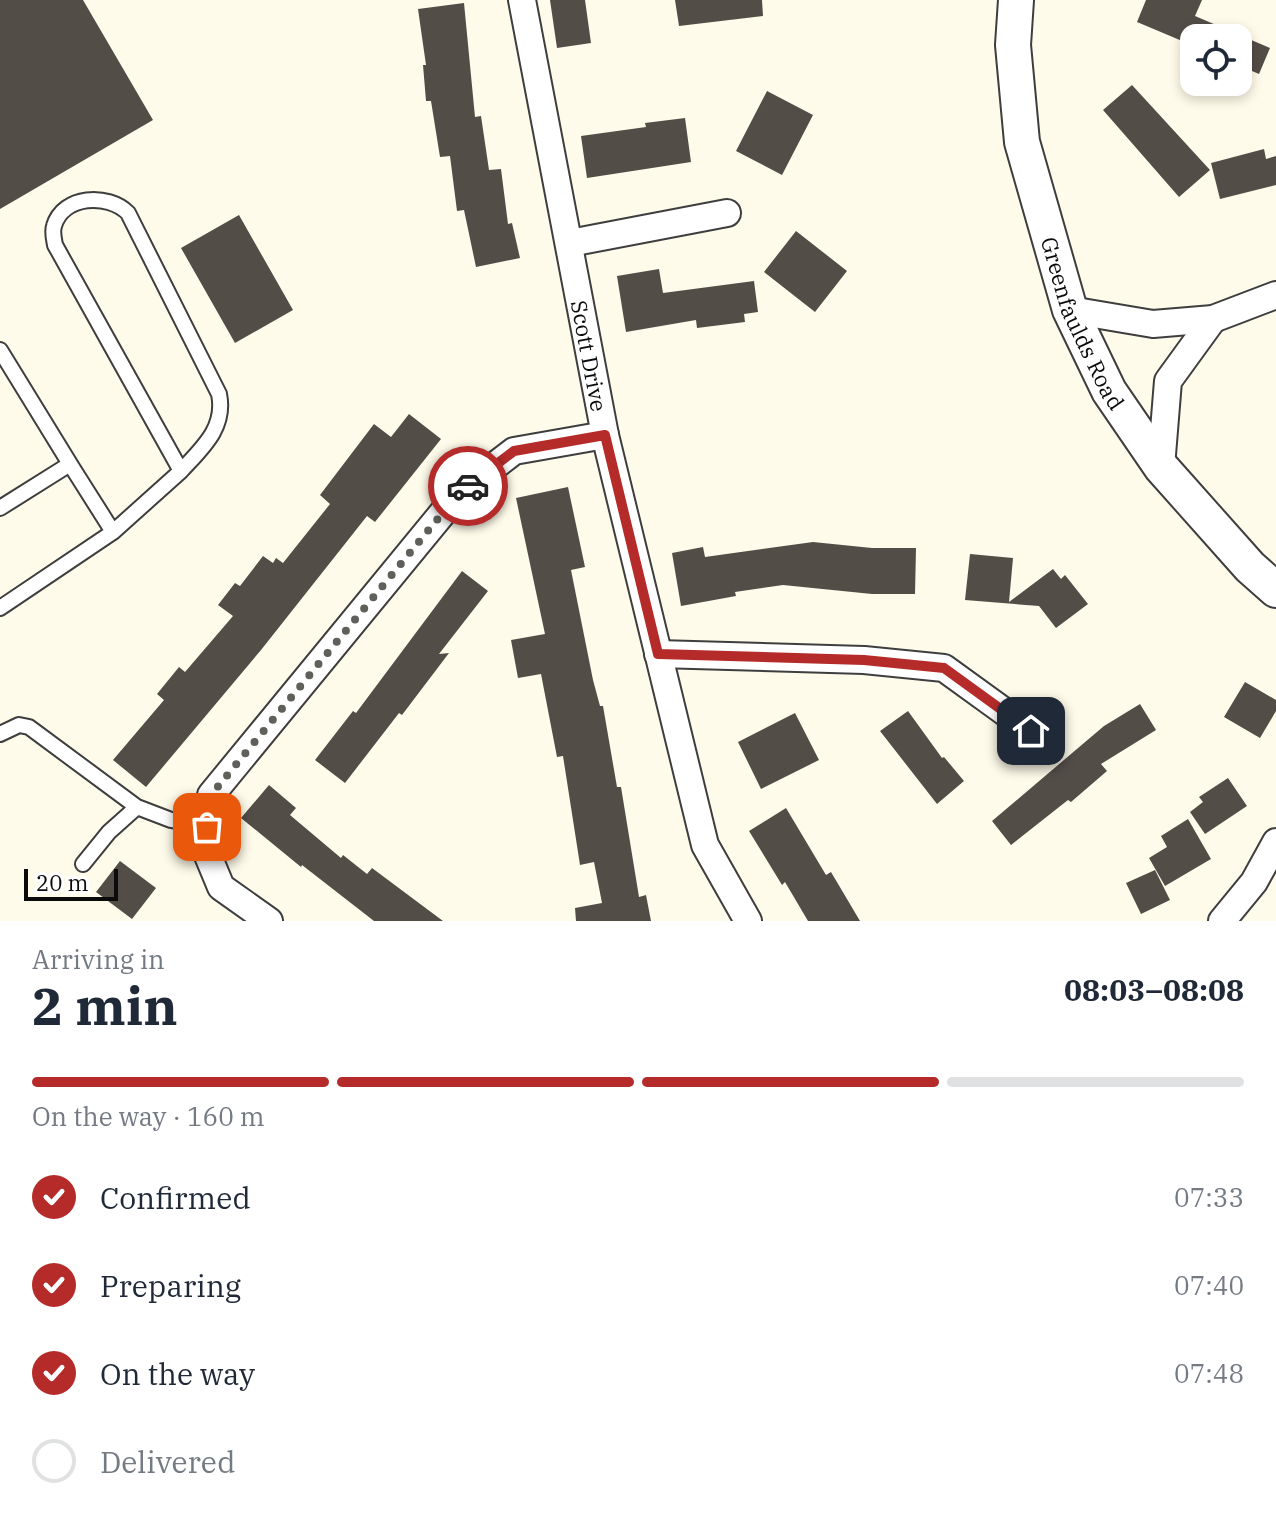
<!DOCTYPE html>
<html lang="en">
<head>
<meta charset="utf-8">
<style>
	body { margin:0; font-family:"IBM Plex Serif",serif; background:#f2f2f3; color:#1f2937; height:100vh; display:flex; flex-direction:column; font-size:30px; white-space:nowrap }
	* { box-sizing:border-box; margin:0 }
	p { font-size:26px; color:#747a83 }
	.icon { flex:none; width:44px; height:44px; fill:none; stroke:currentColor; stroke-width:2; stroke-linecap:round; stroke-linejoin:round }
	.map { position:relative; height:921px; overflow:hidden }
	.panel { display:flex; flex-direction:column; background:#fff; flex:1 }
	.panel>* { flex:none }
	.fabs { position:absolute; left:1180px; top:24px; display:grid; gap:16px }
	.fabs a { display:grid; place-items:center; width:72px; height:72px; border-radius:16px; background:#fff; box-shadow:0 4px 12px #0003; font-size:40px }
	.scale { position:absolute; left:24px; bottom:20px; width:94px; box-sizing:border-box; padding-left:8px; border:4px solid #0b0b0b; border-top:0; font-size:22px; line-height:28px; white-space:nowrap; color:#0b0b0b; -webkit-text-stroke:6px #fff; paint-order:stroke }
	.pin { position:absolute; display:grid; place-items:center; width:68px; height:68px; color:#fff; margin:-34px; border-radius:16px; box-shadow:0 4px 12px #0006 }
	.courier { position:absolute; display:grid; place-items:center; width:80px; height:80px; margin:-40px; border:6px solid #b42b2a; border-radius:50%; background:#fff; color:#222; box-shadow:0 2px 10px #0007 }
	.head em { font-style:normal; font-weight:700 }
	.head div { display:flex; flex-direction:column-reverse }
	.head { display:flex; align-items:center; justify-content:space-between; height:136px; padding:0 32px }
	h1 { font-size:52px; font-weight:700; line-height:60px }
	.bar { display:grid; grid-template-columns:repeat(4,1fr); gap:12px 8px; align-content:center; height:96px; padding:0 32px }
	.bar i { height:10px; border-radius:6px; background:#e0e1e3 }
	.bar .on { background:#b42b2a }
	.bar p { grid-column:span 4 }
	ol { padding:0 32px; list-style:none }
	li { display:flex; align-items:center; gap:24px; height:88px }
	li p { margin-inline-start:auto }
	li .icon { padding:8px; border-radius:50%; background:#b42b2a; color:#fff; stroke-width:4 }
	li:last-child { color:#747a83 }
	li i { width:44px; height:44px; border:4px solid #e0e1e3; border-radius:50% }
	.map>svg:first-child { display:block }
	.building { fill:#534d48 }
	.lines { fill:none; stroke-linecap:round; stroke-linejoin:round }
	.service-casing { stroke:#3e3e3e; stroke-width:18 }
	.minor-casing { stroke:#3e3e3e; stroke-width:30 }
	.tertiary-casing { stroke:#3e3e3e; stroke-width:38 }
	.service { stroke:#fff; stroke-width:14 }
	.minor { stroke:#fff; stroke-width:26 }
	.tertiary { stroke:#fff; stroke-width:34 }
	.done { stroke:#605f59; stroke-width:8; stroke-dasharray:0 14.4 }
	.route { stroke:#b42b2a; stroke-width:10 }
	.labels { text-anchor:middle; dominant-baseline:central; stroke-width:8; stroke-linejoin:round; paint-order:stroke }
	.street-label { font-size:22px; fill:#0b0b0b; stroke:#fff }
</style>
</head>
<body>
<div class="map">
<svg width="1276" height="921" viewBox="0 0 1276 921">
	<rect width="100%" height="100%" fill="#fefbea"/>
	<path class="building" d="M0,0H83L153,120L0,209Z
		M550,0H585L591,43L557,48Z
		M675,0H762L763,16L679,26Z
		M1146,0H1202L1195,16L1270,48L1259,74L1238,65V38H1194V46L1137,22Z
		M464,3L475,117L481,116L489,170L501,169L508,224L512,223L520,258L476,267L464,210L457,211L450,156L440,157L431,101H426L423,65H426L418,9Z
		M1132,85L1210,170L1179,197L1103,110Z
		M767,91L813,115L782,175L736,151Z
		M685,118L691,162L587,178L581,136L646,127L645,123Z
		M1264,149L1266,159L1276,156V185L1220,199L1211,163Z
		M239,215L293,310L235,343L181,248Z
		M796,231L847,271L815,312L764,272Z
		M659,269L663,293L754,281L758,312L744,314L745,322L697,328L696,320L626,332L617,276Z
		M409,414L441,439L375,522L367,516L261,650L146,787L113,760L164,700L157,694L179,667L185,672L233,616L218,605L235,583L240,586L263,556L273,563L276,558L283,563L330,504L320,495L374,424L391,437Z
		M568,487L585,567L571,570L593,680L600,706H603L617,787H621L639,897L646,895L651,921H576L575,908L602,903L594,862L580,865L563,756L557,757L541,674L518,678L511,640L545,634L516,498Z
		M813,542L872,548H916L915,594H872L783,585L735,592L736,596L681,606L672,553L703,547L705,557Z
		M970,554L1013,558L1009,602L1053,569L1061,579L1065,575L1088,604L1056,628L1039,606L965,600Z
		M462,571L488,591L439,654L449,653L402,715L399,713L345,783L315,760L353,711L356,713Z
		M1245,682L1276,700V711L1260,738L1224,717Z
		M1140,704L1156,730L1101,764L1107,771L1071,802L1068,800L1011,845L992,821L1104,726Z
		M908,711L942,758L944,757L964,781L937,804L880,731Z
		M795,713L819,760L761,789L738,742Z
		M1228,778L1247,806L1205,834L1190,812L1203,802L1199,797Z
		M269,785L296,808L290,815L341,858L343,855L367,874L372,868L443,921H374L302,865L301,867L241,818Z
		M786,808L826,875L831,872L860,921H808L785,882L782,885L749,831Z
		M1188,819L1211,859L1165,886L1149,858L1167,847L1161,836Z
		M120,861L156,888L132,919L96,892Z
		M1155,870L1170,900L1141,914L1126,883Z"/>
	<g class="lines">
		<defs>
			<path id="service" d="M0,350L70,464L0,508
				M70,464L113,532
				M0,608L113,532L181,471L55,245C54,239 52,232 54,226C63,195 108,193 128,213L219,394C226,428 202,448 181,471
				M0,734L19,725L29,727L137,807L171,820L207,827
				M83,864L109,832L137,807"/>
			<g id="minor">
				<path id="s1" d="M522,0L605,435L705,845L748,921"/>
				<path d="M570,243L727,213"/>
				<path d="M1070,310L1153,324L1213,319L1276,295"/>
				<path d="M1161,467L1168,381L1213,319"/>
				<path d="M658,654L864,660L944,668L1031,731"/>
				<path d="M269,921L221,887L204,846L211,795L459,493L514,451L605,435"/>
				<path d="M1222,921L1254,882L1276,842"/>
			</g>
			<g id="tertiary">
				<path id="s2" d="M1016,0L1013,45L1022,142L1070,310L1109,391L1161,467L1250,567L1276,590"/>
			</g>
		</defs>
		<use href="#service" class="service-casing"/>
		<use href="#minor" class="minor-casing"/>
		<use href="#tertiary" class="tertiary-casing"/>
		<use href="#service" class="service"/>
		<use href="#minor" class="minor"/>
		<use href="#tertiary" class="tertiary"/>
	</g>
	<g class="lines">
		<path class="done" d="M207,827L211,795L459,493L468,486"/>
		<path class="route" d="M468,486L514,451L605,435L658,654L864,660L944,668L1031,731"/>
	</g>
	<g class="labels">
		<g class="street-label">
			<text stroke="none"><textPath href="#s2" startOffset="334">Greenfaulds Road</textPath></text>
			<text stroke="none"><textPath href="#s1" startOffset="362">Scott Drive</textPath></text>
		</g>
	</g>
</svg>
<div class="fabs">
<a><svg class="icon" aria-label="locate" viewBox="0 0 24 24"><circle cx="12" cy="12" r="6"/><path d="M12 2v4M12 18v4M2 12h4M18 12h4"/></svg></a>
</div>
<div class="scale">20 m</div>
<div class="pin" style="left:207px;top:827px;background:#ea580c"><svg class="icon" aria-label="bag" viewBox="0 0 24 24"><path d="M5 8h14l-1 12H6zM9 8a3 3 0 0 1 6 0"/></svg></div>
<div class="pin" style="left:1031px;top:731px;background:#1f2937"><svg class="icon" aria-label="home" viewBox="0 0 24 24"><path d="M3 11l9-7 9 7M6 9v11h12V9"/></svg></div>
<div class="courier" style="left:468px;top:486px"><svg class="icon" aria-label="car" viewBox="0 0 24 24"><path d="M5 17H2v-5l4-1 3-4h7l3 4 3 1v5h-3M9 17h6M6 11h13"/><circle cx="7" cy="17" r="2"/><circle cx="17" cy="17" r="2"/></svg></div>
</div>
<section class="panel">
<div class="head"><div><h1>2 min</h1><p>Arriving in</p></div><em>08:03–08:08</em></div>
<div class="bar"><i class="on"></i><i class="on"></i><i class="on"></i><i></i><p>On the way · 160 m</p></div>
<ol>
<li><svg class="icon" aria-label="check" viewBox="0 0 24 24"><path d="M5 12l5 5 9-10"/></svg>Confirmed<p>07:33</p></li>
<li><svg class="icon" aria-label="check" viewBox="0 0 24 24"><path d="M5 12l5 5 9-10"/></svg>Preparing<p>07:40</p></li>
<li><svg class="icon" aria-label="check" viewBox="0 0 24 24"><path d="M5 12l5 5 9-10"/></svg>On the way<p>07:48</p></li>
<li><i></i>Delivered</li>
</ol>
</section>
</body>
</html>
